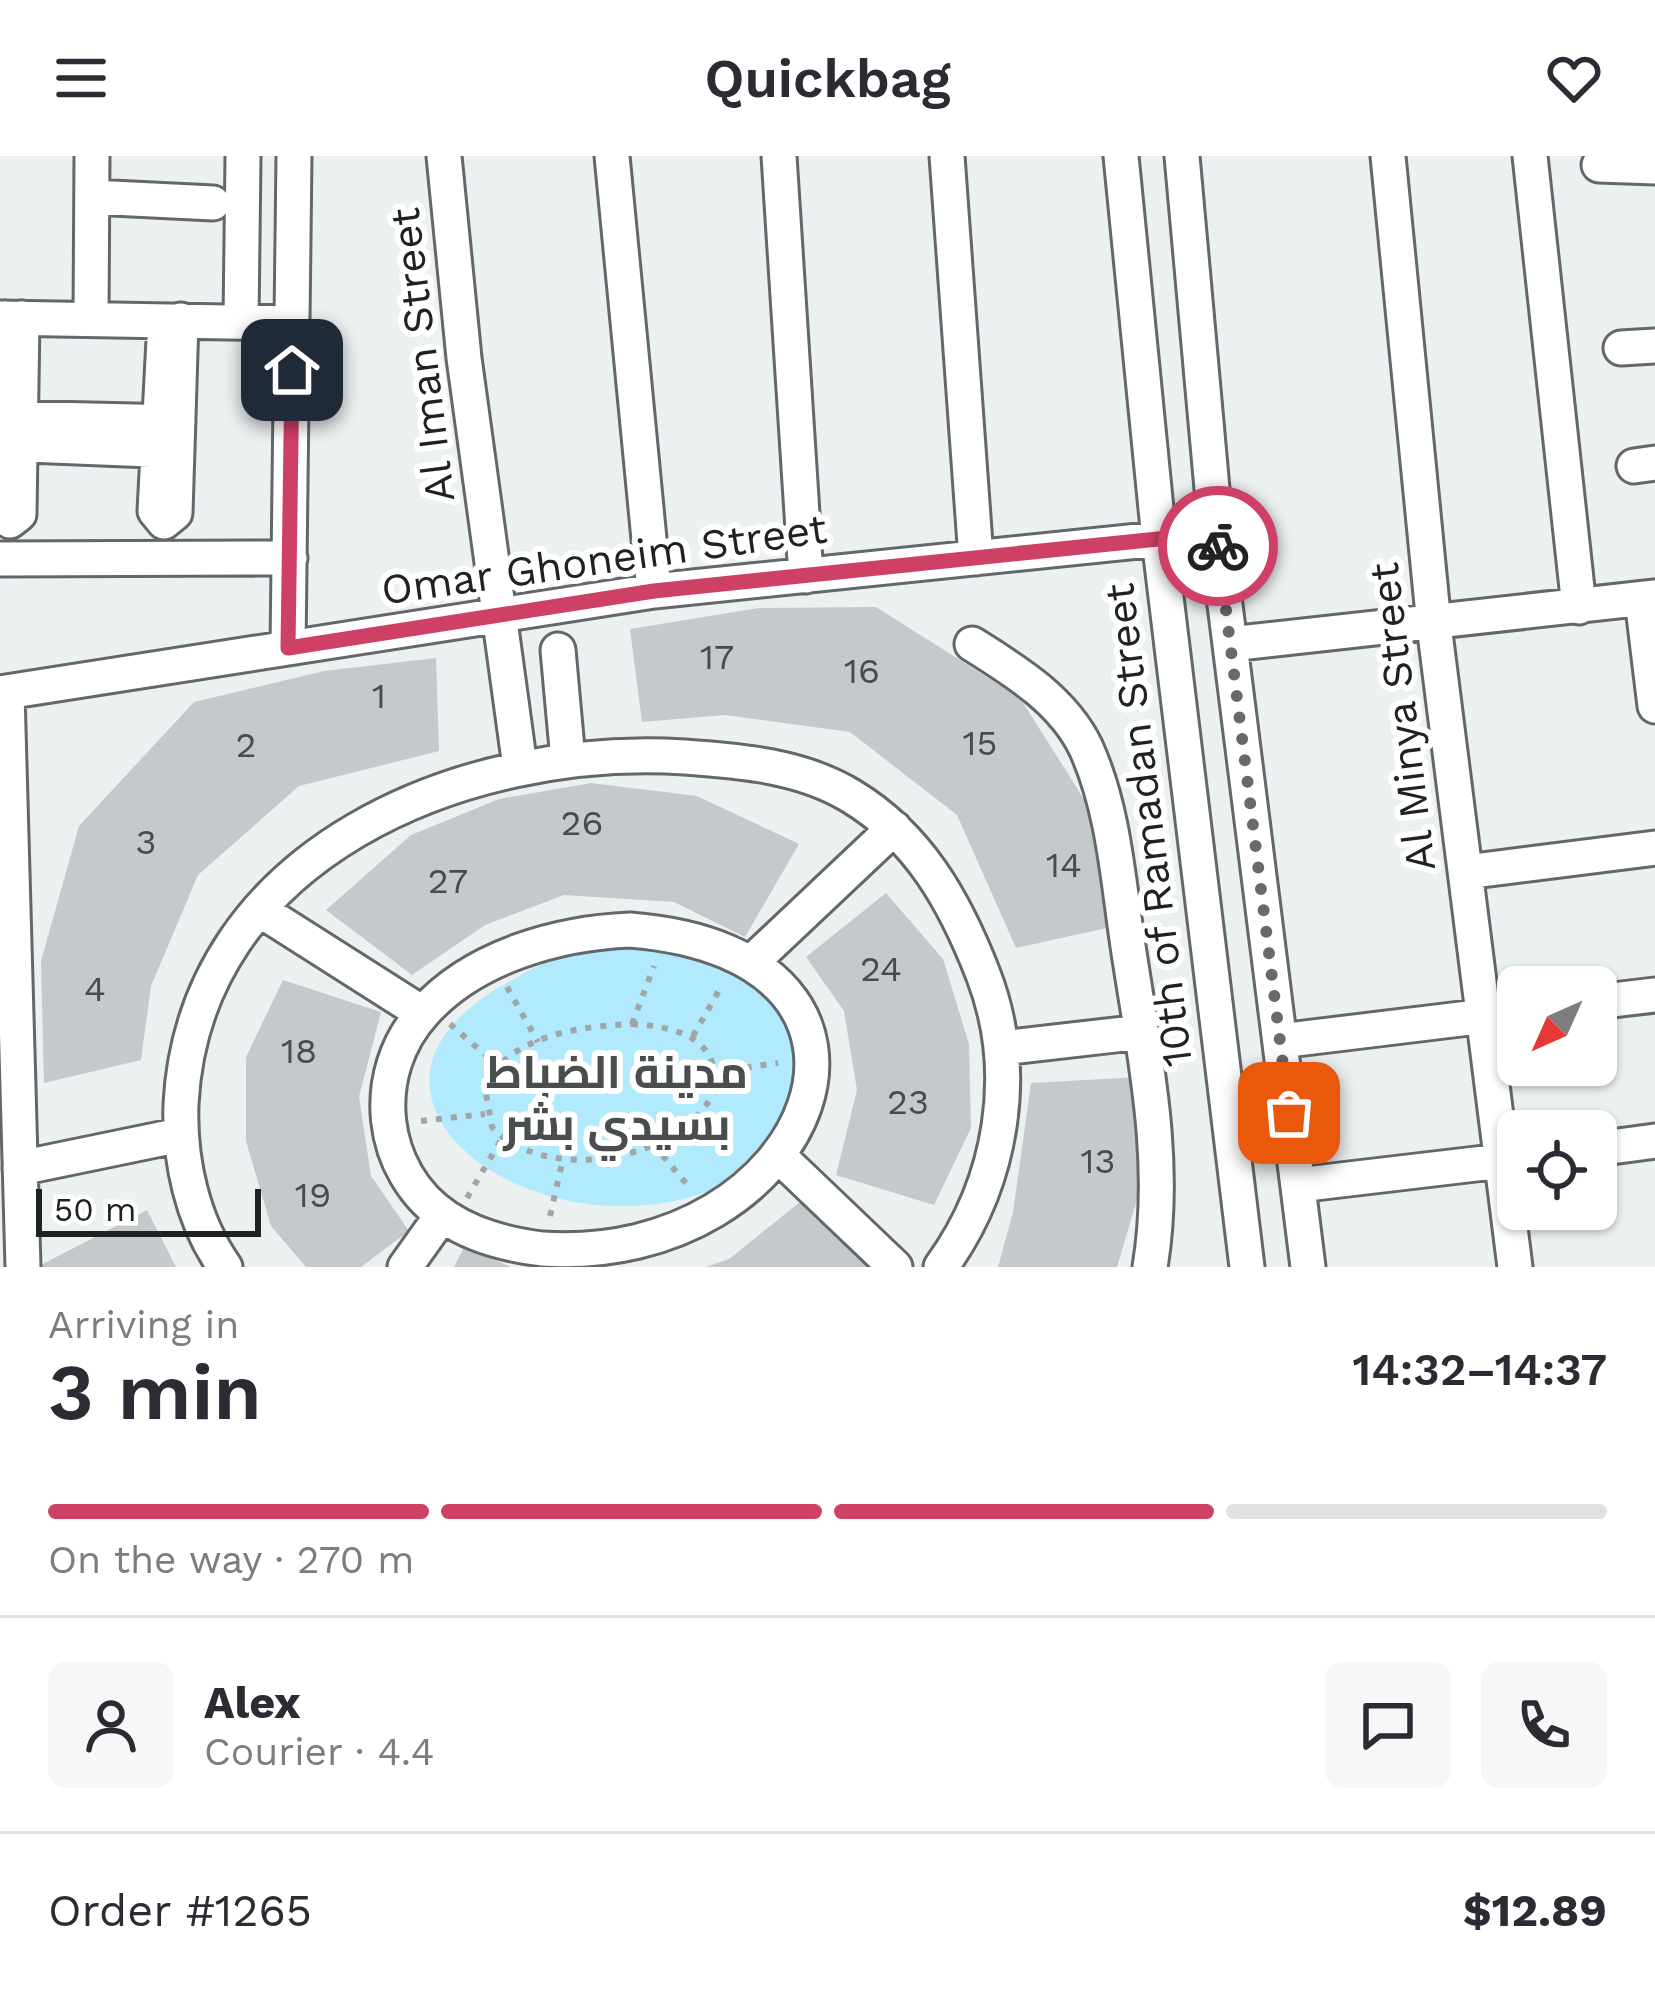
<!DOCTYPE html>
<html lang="en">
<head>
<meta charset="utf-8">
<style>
	body { margin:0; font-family:"Work Sans",Cairo,sans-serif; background:#f7f7f7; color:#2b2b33; height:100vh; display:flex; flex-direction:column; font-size:45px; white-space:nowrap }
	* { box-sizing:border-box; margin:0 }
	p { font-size:39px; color:#7c7c81 }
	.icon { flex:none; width:66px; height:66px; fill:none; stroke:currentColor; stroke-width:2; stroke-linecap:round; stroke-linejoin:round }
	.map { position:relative; height:1111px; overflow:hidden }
	.sheet { display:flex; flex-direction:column; background:#fff; flex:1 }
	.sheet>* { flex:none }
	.needle { width:78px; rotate:225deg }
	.buttons { position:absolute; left:1497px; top:810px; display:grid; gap:24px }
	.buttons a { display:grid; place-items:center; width:120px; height:120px; border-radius:18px; background:#fff; box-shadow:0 3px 9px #0004; font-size:60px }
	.scale { position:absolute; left:36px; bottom:30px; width:225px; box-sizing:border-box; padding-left:12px; border:6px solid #202222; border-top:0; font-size:33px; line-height:42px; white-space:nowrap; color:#202222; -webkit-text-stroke:9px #fff; paint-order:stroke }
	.pin { position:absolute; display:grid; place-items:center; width:102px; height:102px; color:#fff; margin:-51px; border-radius:24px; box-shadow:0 6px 18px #0006 }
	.courier { position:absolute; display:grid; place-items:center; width:120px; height:120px; margin:-60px; border:9px solid #cf4066; border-radius:50%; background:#fff; color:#222; box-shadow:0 3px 15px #0007 }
	.summary em { font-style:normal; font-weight:600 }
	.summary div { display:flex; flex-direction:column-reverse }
	.summary { display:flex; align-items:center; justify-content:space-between; height:204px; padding:0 48px }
	h1 { font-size:78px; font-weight:600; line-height:90px }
	.bar { display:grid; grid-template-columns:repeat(4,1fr); gap:18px 12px; align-content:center; height:144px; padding:0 48px }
	.bar i { height:15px; border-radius:9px; background:#e1e1e2 }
	.bar .active { background:#cf4066 }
	.bar p { grid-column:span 4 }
	.line { display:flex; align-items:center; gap:30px; padding:0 48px; border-top:3px solid #e1e1e2 }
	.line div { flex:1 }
	.round { display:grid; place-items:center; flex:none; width:126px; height:126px; border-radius:18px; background:#f7f7f7 }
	header { display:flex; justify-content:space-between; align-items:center; height:156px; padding:0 48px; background:#fff; font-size:54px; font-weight:600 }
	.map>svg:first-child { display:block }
	.green { fill:#b1eafc }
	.building { fill:#c4c9cb }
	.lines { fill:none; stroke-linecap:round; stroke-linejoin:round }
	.minor-casing { stroke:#636769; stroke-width:39 }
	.path { stroke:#a1a5a5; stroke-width:6; stroke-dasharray:6 9; stroke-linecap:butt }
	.minor { stroke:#fff; stroke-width:33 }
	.done { stroke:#676a6a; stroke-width:12; stroke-dasharray:0 21.6 }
	.route { stroke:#cf4066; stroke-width:15 }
	.labels { text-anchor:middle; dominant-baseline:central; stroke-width:12; stroke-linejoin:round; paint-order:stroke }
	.number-label { font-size:36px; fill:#494c4c }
	.street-label { font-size:42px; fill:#202222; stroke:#fff }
	.neighbourhood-label { font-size:45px; font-weight:bold; fill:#494d4e; stroke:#fff }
</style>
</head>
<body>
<header><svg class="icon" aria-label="menu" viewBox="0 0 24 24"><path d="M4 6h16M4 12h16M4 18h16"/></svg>Quickbag<svg class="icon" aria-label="heart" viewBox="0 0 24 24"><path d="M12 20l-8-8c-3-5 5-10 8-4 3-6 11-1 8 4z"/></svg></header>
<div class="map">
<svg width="1655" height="1111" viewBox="0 0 1655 1111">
	<rect width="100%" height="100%" fill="#ebf0f1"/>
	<path class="green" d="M680,789L787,845C792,871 801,899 803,926C805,942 781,986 770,999C758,1011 738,1020 724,1029C541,1111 305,938 507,827C533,812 559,798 589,791C618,785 651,789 680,789Z"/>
	<path class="building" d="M876,451L1020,542L1094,659L1116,770L1016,792L957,659L850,576L725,559L642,566L630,473L759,452Z
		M436,502L439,595L299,630L198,719L151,830L141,904L44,927L41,805L79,670L194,546L324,515Z
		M591,627L697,640L799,688L745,781L674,746L564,739L485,769L412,819L326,754L411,679L499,643Z
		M886,737L943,803L969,888L971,972L934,1049L836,1019L857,934L844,855L806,801Z
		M283,824L381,856L359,941L371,1020L409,1075L361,1111H306L271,1070L246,985V901Z
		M1139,921L1146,1013L1117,1111H998L1013,1056L1031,927Z
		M800,1046L872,1111H706L729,1103Z
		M147,1054L176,1111H37Z
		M464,1091L511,1111H454Z"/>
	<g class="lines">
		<defs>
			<path id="minor" d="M444,0L464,202L520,611
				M612,0L654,435
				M779,0L806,420
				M947,0L976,402
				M1121,0L1159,383L1247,1111
				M1182,0L1216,377L1308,1111
				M1388,0L1434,469L1515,1111
				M1530,0L1579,451
				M1599,9L1655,11
				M92,41L213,47
				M0,162L292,167
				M5,162L2,357L10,365L19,358L22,162
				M91,163L92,0
				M165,165L155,355L164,366L175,357L181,164
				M241,166L243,0
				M1621,192L1655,190
				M4,262L178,266
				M3,288L175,295
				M1634,310L1655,307
				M0,403L290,402
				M1642,443L1655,550
				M972,488C1015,515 1063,544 1086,592C1114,654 1118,724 1128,790C1144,897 1168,1004 1150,1111
				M1230,488L1655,441
				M288,492L294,0
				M558,494L568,604
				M0,537L654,435L1216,377
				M7,537L23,1111
				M1466,716L1655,692
				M260,754L422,857
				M630,774C941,799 814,1111 542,1093C510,1089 474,1080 447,1062C378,1016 368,917 424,856C474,800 559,777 630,774Z
				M752,806L894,672
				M1596,846L1655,839
				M1280,885L1518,856
				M1001,892L1141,876
				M1596,993L1655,985
				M784,1005L895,1111
				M20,1012L180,979
				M1298,1029L1518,1003
				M225,1111C192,1065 179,1003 181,948C194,696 465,587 685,601C741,605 802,610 851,640C919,681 955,746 983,818C1021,916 1002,1027 941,1111
				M405,1111L442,1059"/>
		</defs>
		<use href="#minor" class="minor-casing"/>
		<path class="path" d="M507,831L538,886
			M450,868L497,909
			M632,868C677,871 719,881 715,934C682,1006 546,1029 492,971L485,932C506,879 583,870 632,868Z
			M632,868L654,810
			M693,880L721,831
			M716,916L778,907
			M421,965L485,958
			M653,988L689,1031
			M467,1042L502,982
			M550,1060L563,1003"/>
		<use href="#minor" class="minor"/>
	</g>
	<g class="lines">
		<path class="done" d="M1218,390L1289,957"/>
		<path class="route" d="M292,214L288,492L654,435L1216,377L1218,390"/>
	</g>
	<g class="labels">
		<g class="number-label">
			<text x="717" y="501">17</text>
			<text x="862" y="515">16</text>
			<text x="379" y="540">1</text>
			<text x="980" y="587">15</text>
			<text x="246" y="589">2</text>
			<text x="582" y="667">26</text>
			<text x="146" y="686">3</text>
			<text x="1064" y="709">14</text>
			<text x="448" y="725">27</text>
			<text x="881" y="813">24</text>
			<text x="95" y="833">4</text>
			<text x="299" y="895">18</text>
			<text x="908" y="946">23</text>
			<text x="1098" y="1005">13</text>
			<text x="313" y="1039">19</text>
		</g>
		<g class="street-label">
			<text transform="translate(422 199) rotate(-97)">Al Iman Street</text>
			<text transform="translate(604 403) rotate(-8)">Omar Ghoneim Street</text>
			<text transform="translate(1402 561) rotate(-97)">Al Minya Street</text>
			<text transform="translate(1148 669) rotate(-97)">10th of Ramadan Street</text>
		</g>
		<g class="neighbourhood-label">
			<text x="617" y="916">مدينة الضباط<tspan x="617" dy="52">بسيدي بشر</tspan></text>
		</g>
	</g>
</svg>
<div class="buttons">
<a><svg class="needle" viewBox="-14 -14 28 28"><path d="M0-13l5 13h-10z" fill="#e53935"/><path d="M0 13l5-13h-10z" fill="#7c7c81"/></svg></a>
<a><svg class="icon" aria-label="locate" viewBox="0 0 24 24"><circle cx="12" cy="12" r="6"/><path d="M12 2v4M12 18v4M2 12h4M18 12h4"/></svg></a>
</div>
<div class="scale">50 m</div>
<div class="pin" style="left:1289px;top:957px;background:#ea580c"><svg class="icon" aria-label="bag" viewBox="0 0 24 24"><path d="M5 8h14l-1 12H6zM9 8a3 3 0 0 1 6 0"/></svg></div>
<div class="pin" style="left:292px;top:214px;background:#1f2937"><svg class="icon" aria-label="home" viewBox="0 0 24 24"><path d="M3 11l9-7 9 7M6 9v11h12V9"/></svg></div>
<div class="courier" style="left:1218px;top:390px"><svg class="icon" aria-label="bike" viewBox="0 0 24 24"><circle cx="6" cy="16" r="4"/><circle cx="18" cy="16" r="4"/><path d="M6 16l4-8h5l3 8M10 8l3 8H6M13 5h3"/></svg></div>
</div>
<section class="sheet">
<div class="summary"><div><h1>3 min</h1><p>Arriving in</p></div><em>14:32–14:37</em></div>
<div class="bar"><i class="active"></i><i class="active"></i><i class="active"></i><i></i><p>On the way · 270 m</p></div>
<div class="line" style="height:216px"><a class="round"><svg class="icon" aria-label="person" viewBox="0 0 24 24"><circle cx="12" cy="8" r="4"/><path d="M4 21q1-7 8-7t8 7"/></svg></a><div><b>Alex</b><p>Courier · 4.4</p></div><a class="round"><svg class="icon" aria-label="chat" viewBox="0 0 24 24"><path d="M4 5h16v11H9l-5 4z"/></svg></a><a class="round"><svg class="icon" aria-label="phone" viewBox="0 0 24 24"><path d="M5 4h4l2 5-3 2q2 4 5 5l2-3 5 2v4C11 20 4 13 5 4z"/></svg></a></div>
<div class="line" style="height:156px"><div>Order #1265</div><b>$12.89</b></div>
</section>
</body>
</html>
